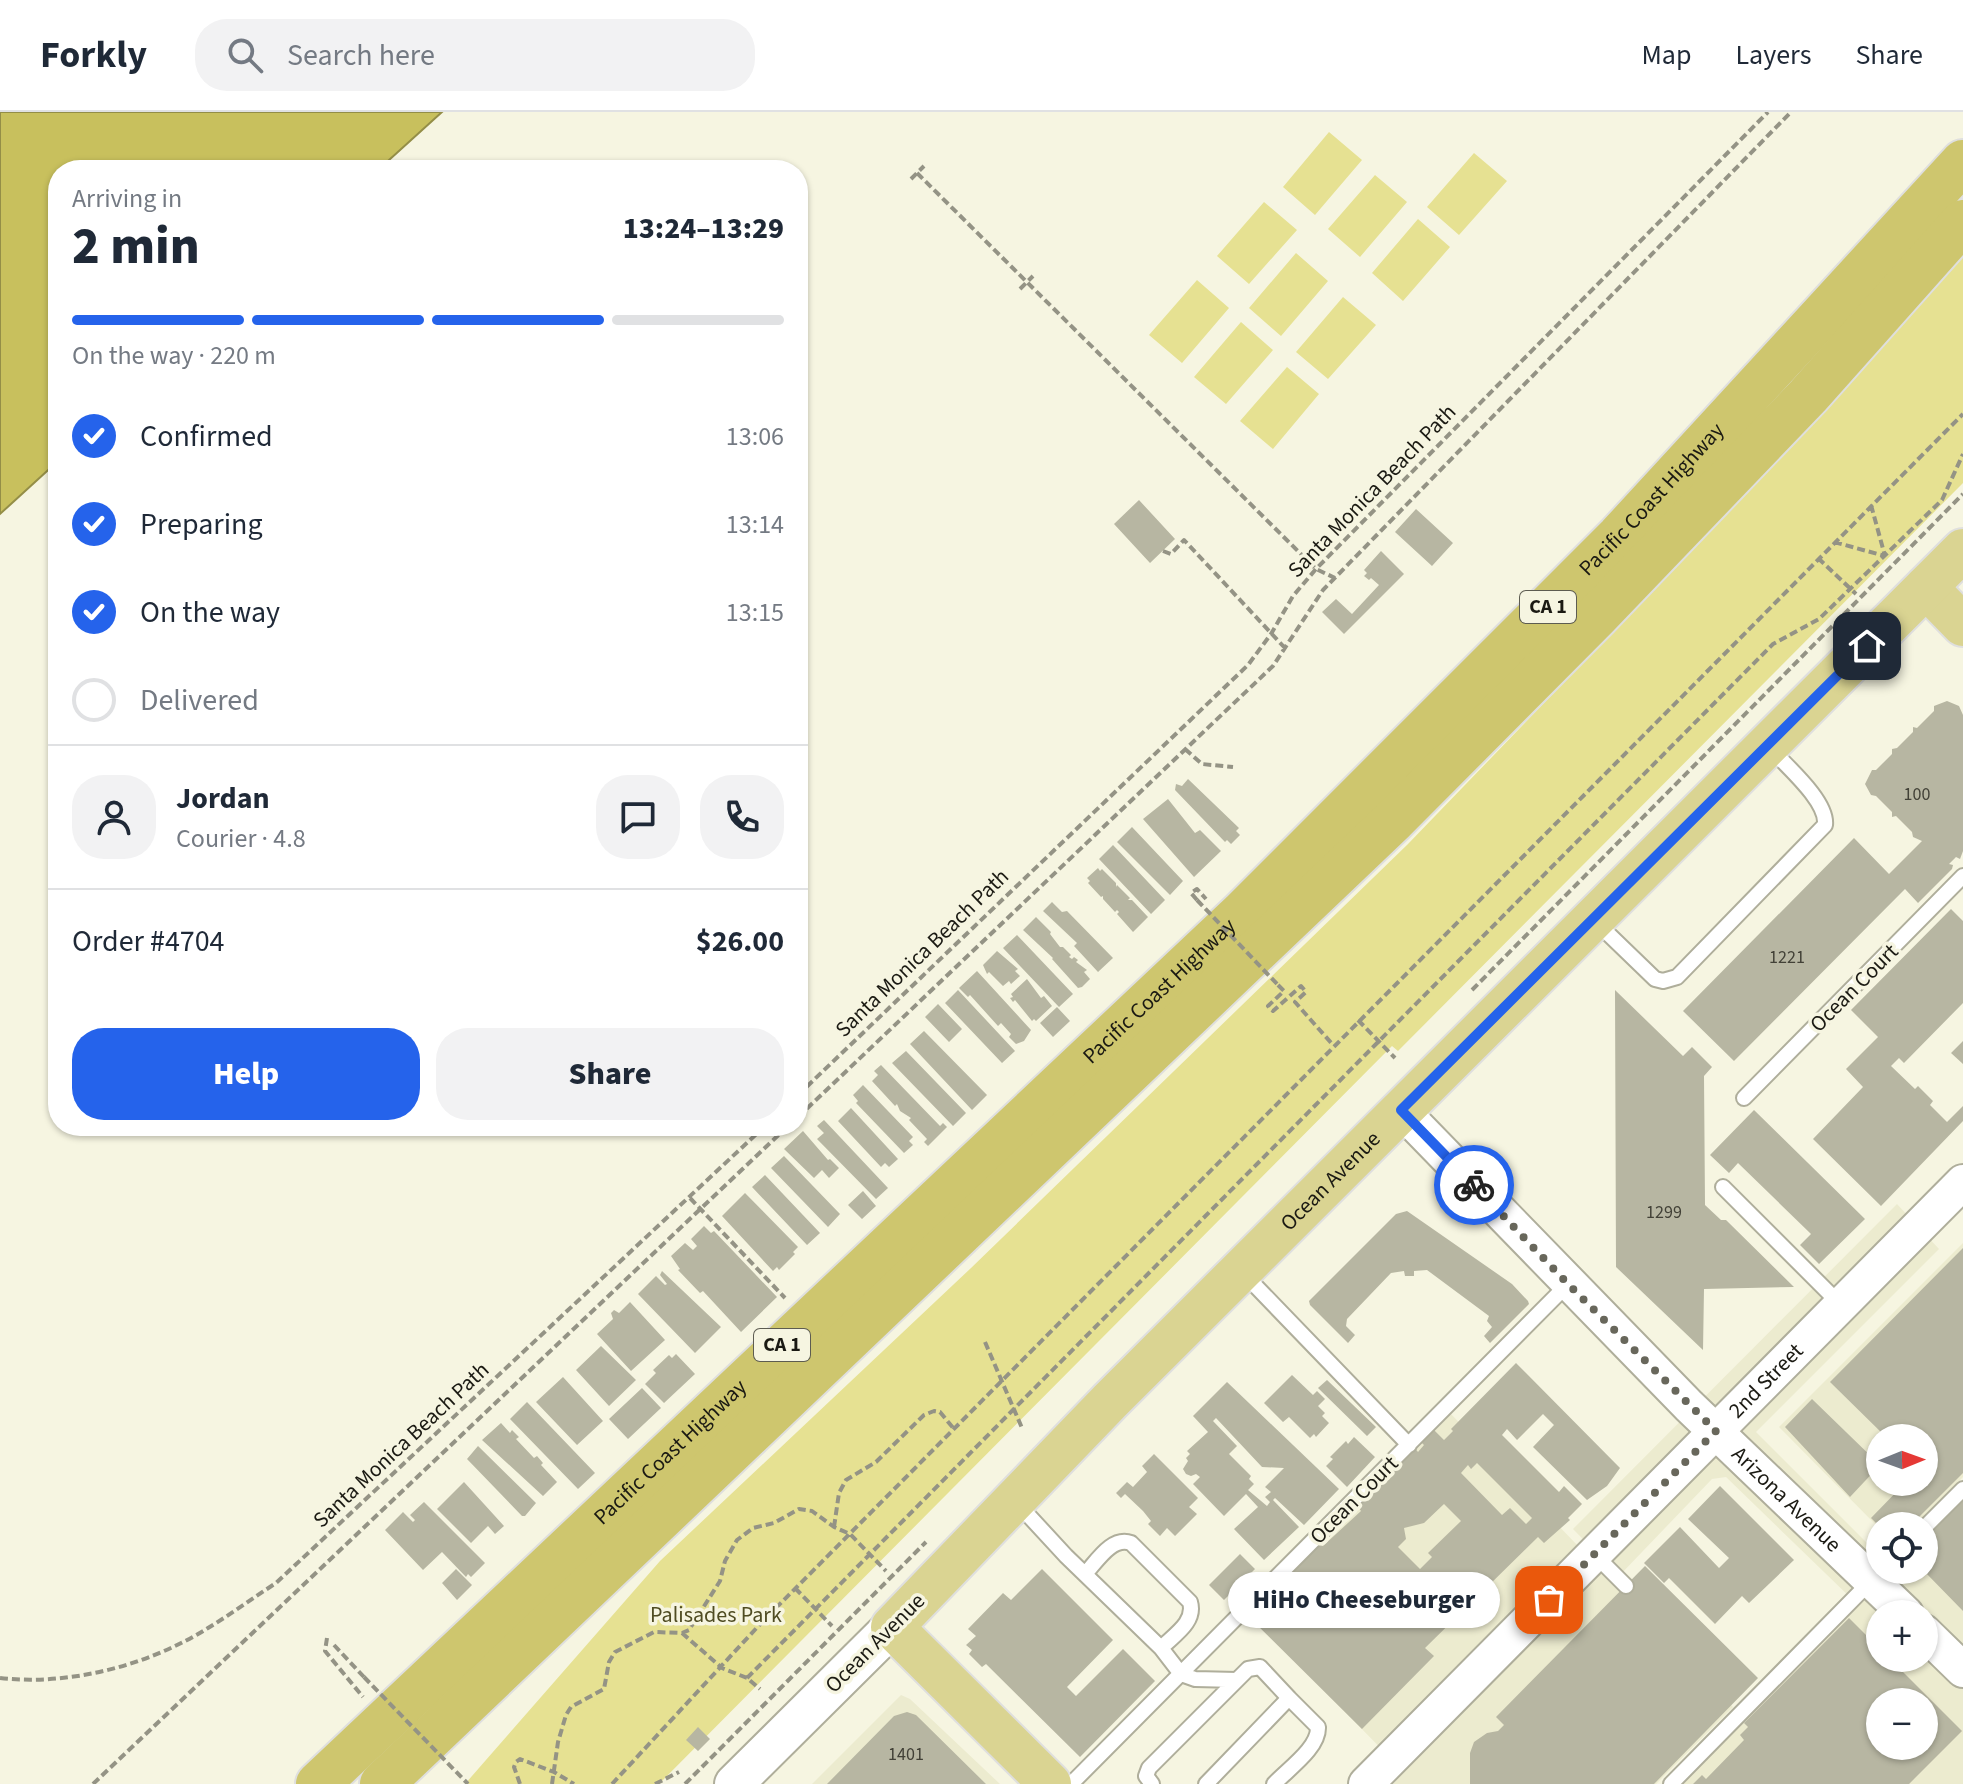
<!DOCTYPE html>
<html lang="en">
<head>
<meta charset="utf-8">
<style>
	body { margin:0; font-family:"Source Sans 3",sans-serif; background:#f2f2f3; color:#1f2937; height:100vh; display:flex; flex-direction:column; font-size:30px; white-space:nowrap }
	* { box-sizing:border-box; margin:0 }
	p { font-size:26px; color:#747a83 }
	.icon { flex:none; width:44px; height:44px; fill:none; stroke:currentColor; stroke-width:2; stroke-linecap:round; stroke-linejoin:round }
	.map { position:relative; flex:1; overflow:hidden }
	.side { position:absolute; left:48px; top:48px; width:760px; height:976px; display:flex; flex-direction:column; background:#fff; border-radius:32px; box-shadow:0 2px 6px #0004 }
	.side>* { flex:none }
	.needle { width:52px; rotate:89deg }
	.fabs { position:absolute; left:1866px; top:1312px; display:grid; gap:16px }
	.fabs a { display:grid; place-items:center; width:72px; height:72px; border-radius:50%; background:#fff; box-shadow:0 2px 6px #0004; font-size:40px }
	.pin { position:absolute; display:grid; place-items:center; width:68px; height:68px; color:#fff; margin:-34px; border-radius:16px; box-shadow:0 4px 12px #0006 }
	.courier { position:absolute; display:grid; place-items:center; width:80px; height:80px; margin:-40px; border:6px solid #2563eb; border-radius:50%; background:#fff; color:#222; box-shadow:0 2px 10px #0007 }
	.bubble { position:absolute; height:56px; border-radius:28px; background:#fff; box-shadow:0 2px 6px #0004; font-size:26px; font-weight:800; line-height:56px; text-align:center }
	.headline em { font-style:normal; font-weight:800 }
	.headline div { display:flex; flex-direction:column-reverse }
	.headline { display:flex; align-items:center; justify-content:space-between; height:136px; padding:0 24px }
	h1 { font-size:52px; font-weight:800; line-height:60px }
	.bar { display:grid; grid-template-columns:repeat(4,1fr); gap:12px 8px; align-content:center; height:96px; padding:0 24px }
	.bar i { height:10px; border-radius:6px; background:#e0e1e3 }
	.bar .active { background:#2563eb }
	.bar p { grid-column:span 4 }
	.line { display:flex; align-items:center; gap:20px; padding:0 24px; border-top:2px solid #e0e1e3 }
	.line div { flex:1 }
	.round { display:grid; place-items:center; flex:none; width:84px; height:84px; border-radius:32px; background:#f2f2f3 }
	ol { padding:0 24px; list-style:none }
	li { display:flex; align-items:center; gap:24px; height:88px }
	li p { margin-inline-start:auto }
	li .icon { padding:8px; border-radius:50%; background:#2563eb; color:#fff; stroke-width:4 }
	li:last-child { color:#747a83 }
	li i { width:44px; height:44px; border:4px solid #e0e1e3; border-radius:50% }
	.action { display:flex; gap:16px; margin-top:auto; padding:16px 24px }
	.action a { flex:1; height:92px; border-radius:32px; background:#2563eb; color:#fff; font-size:32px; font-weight:800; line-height:92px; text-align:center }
	.action a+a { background:#f2f2f3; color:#1f2937 }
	header { display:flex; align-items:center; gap:48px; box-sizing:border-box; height:112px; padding:0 40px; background:#fff; border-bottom:2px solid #e0e1e3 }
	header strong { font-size:38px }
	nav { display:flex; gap:44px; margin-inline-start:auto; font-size:28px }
	.search { width:560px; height:72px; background:#f2f2f3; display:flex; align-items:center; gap:20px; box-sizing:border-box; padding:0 28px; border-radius:32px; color:#747a83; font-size:30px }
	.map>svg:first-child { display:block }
	.built { fill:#ecebcf; fill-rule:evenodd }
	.green { fill:#e6e192 }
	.water { fill:#c8c05d; stroke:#948e47; stroke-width:2 }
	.building { fill:#b7b6a2; fill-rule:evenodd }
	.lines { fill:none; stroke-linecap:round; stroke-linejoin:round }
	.service-casing { stroke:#afae9b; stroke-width:18 }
	.tertiary-casing { stroke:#afae9b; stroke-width:38 }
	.secondary-casing { stroke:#afae9b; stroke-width:42 }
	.primary-casing { stroke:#dfdfde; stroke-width:46 }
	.trunk-casing { stroke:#dfdfde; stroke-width:48 }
	.path { stroke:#949385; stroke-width:4; stroke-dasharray:8 4; stroke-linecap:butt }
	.service { stroke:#fff; stroke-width:14 }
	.tertiary { stroke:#fff; stroke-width:34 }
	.secondary { stroke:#fff; stroke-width:38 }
	.primary { stroke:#dad492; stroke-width:42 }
	.trunk { stroke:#cec66e; stroke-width:44 }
	.path-bridge { stroke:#949385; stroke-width:4; stroke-dasharray:8 4; stroke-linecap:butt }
	.done { stroke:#68675b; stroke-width:8; stroke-dasharray:0 14.4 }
	.route { stroke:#2563eb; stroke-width:10 }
	.labels { text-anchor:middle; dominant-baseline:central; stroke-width:7; stroke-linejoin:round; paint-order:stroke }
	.number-label { font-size:18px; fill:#424137 }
	.shield { fill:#f6f5e1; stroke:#5d5c51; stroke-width:2 }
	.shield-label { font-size:20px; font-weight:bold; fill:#1b1a13 }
	.street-label { font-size:22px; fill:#1b1a13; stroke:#f6f5e1 }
	.park-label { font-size:22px; fill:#4f4c22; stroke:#f6f5e1 }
</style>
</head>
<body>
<header>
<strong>Forkly</strong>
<div class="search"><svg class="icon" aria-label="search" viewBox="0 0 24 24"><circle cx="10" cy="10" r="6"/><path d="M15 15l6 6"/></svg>Search here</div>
<nav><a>Map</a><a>Layers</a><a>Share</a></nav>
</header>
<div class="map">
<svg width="1963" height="1672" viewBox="0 0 1963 1672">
	<rect width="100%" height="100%" fill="#f6f5e1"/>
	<path class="built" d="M1897,1092L1939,1137L1756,1320L1880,1444V1458H1924V1422L1963,1383V1672H1673L1855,1490L1726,1365L1712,1367L1619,1464L1573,1417ZM1880,1502H1924V1546H1880ZM1880,1590H1924V1634H1880Z
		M1963,1131V1365L1915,1414H1880V1417L1779,1315ZM1880,1326H1924V1370H1880Z
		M1451,1302L1733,1595L1656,1672H1393L1404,1660L1253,1506Z
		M901,1583L910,1587L1000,1672H812Z"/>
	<path class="green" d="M1329,20L1362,48L1315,103L1283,75Z
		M1474,41L1507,69L1459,123L1427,95Z
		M1375,63L1407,90L1360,145L1328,117Z
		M1264,90L1297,118L1249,172L1217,144Z
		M1418,107L1450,135L1403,189L1372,161Z
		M1296,141L1328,169L1281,224L1249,196Z
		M1963,142V371L1398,939L1392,934L659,1672H465L660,1449L971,1156L1408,732L1686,444Z
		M1197,168L1229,196L1182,251L1149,223Z
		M1343,185L1376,213L1328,267L1296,240Z
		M1241,210L1273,238L1226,292L1194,265Z
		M1287,255L1319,282L1273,337L1240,309Z"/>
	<path class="water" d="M0,0H442L378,58H58V349L0,402Z"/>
	<path class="building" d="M1139,388L1175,427L1150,451L1114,412Z
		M1416,397L1453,431L1432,454L1395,420Z
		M1381,439L1404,462L1344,522L1322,500L1336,487L1352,502L1379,473L1371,466L1369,468L1364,464L1367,461L1364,458Z
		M1947,589L1959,594L1963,603V739L1960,747L1956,745L1949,752L1953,753L1952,757L1918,791L1905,777L1734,949L1683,899L1854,726L1889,762L1922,729L1913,725L1912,720L1896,704L1892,705V700L1876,684L1871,683L1865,672L1872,658H1876L1892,642V637L1897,636L1913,620V615L1917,616L1934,599V594Z
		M1188,667L1239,716L1236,719L1240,723L1231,732L1227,728L1225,730L1175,678L1176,672L1182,674Z
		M1168,687L1195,721L1200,718L1221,739L1194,765L1143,707Z
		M1132,715L1183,769L1170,783L1117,730Z
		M1113,733L1165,788L1151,802L1099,747Z
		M1098,756L1100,759L1102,757L1116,771V775L1117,773L1130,786L1128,788H1132L1148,805L1133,820L1117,802L1119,800L1117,798L1115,800L1103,787V784L1101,785L1088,771L1090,769L1087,766Z
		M1052,790L1062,800L1067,799L1113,846L1098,860L1074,834L1077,831L1043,799Z
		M1951,797L1963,809V891L1904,951L1899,946L1891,954L1915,977L1918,974L1933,989L1930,993L1947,1010L1963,994V1009L1881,1094L1813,1027L1863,975L1846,957L1878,925L1851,898Z
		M1036,805L1051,820L1050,822L1060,835H1063L1071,843L1069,845L1072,847L1074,845L1078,848L1076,850L1087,858L1084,860L1090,867L1082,875L1078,876L1052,847L1053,846L1023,818Z
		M1017,823L1073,882L1059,895L1003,836Z
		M997,839L1018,857L1015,859L1020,864L1011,872L1009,869L1003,874L989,860L987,862L983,853Z
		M977,859L1031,918L1024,929L1016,932L1009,925L1011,922L1001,911L998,914L970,883L968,885L959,876Z
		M1027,867L1041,886L1044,884L1052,894L1036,909L1034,907L1032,909L1015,888L1013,890L1010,886L1013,885L1011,882Z
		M958,878L1015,939L1002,951L945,891Z
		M1615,878L1683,944L1692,935L1712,955L1704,964L1705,1093L1721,1108H1726L1794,1175L1704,1177L1703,1238L1616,1155Z
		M938,892L962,917L949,930L925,905Z
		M1057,895L1070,909L1053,925L1040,911Z
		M924,919L987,983L972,998L910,932Z
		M1963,929V952L1951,941Z
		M906,939L966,1001L953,1014L892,951Z
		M881,953L940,1014L943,1011L947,1015L928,1034L924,1030L927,1027L909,1008L911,1006L900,999L897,992L895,994L872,969L878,963L874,959Z
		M863,973L913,1025L909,1029L913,1033L904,1041L856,991L858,989L853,983Z
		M851,996L898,1047L889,1055L885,1051L881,1055L838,1009Z
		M1754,998L1865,1107L1819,1152L1800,1133L1811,1122L1738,1051L1729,1061L1710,1043Z
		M824,1008L888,1076L876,1087L817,1027L824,1021L817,1014Z
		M803,1019L828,1048L830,1047L839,1056L829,1066L822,1058L814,1066L784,1037Z
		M784,1044L840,1102L828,1115L771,1056Z
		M765,1063L820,1121L807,1133L752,1075Z
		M863,1079L876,1094L862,1107L848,1093Z
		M745,1081L798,1135L793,1140L795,1142L779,1158L777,1155L773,1159L722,1104Z
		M1407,1099L1512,1172L1528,1189L1529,1192L1490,1231L1484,1224L1492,1215L1487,1209L1489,1204L1427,1158L1414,1159V1164H1405L1404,1159L1391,1161L1347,1207L1346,1214L1355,1223L1348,1231L1310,1193L1309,1189L1396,1102Z
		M704,1114L711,1121L714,1119L777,1185L741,1220L703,1179L700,1181L678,1158L680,1157L671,1144L685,1131L693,1138L697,1134L691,1127Z
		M1963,1136V1361L1910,1414H1879L1871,1406L1906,1370H1924V1326H1887L1830,1270Z
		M662,1159L721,1215L695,1241L638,1182L656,1164L665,1173L667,1172L660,1163Z
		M630,1190L665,1228L631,1259L597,1222L613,1207L611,1201L614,1198L619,1201Z
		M601,1234L636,1268L609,1294L576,1258Z
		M676,1242L695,1262L664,1291L645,1272L656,1261L653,1258L669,1243L672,1246Z
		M1516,1251L1620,1356L1607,1374L1587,1388L1533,1335L1554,1313L1543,1302L1517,1328L1507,1317L1502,1323L1559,1380L1564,1374L1582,1392L1568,1406L1570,1408L1544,1431L1538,1425L1425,1536L1434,1544L1362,1617L1249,1505L1320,1433L1323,1434L1361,1399L1357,1393L1414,1335L1418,1340L1424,1333L1421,1330L1434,1318L1444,1328L1453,1319L1451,1317ZM1477,1351L1532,1406L1526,1412L1510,1396L1502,1403L1461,1361L1468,1353L1471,1357ZM1444,1392L1461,1409L1428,1441L1432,1445L1420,1457L1398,1435L1406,1427L1404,1416L1424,1411Z
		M1292,1263L1313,1283L1317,1279L1325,1287L1318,1294L1325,1301L1322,1304L1329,1311L1316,1325L1314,1322L1310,1326L1289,1305L1283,1310L1264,1291Z
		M563,1265L603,1309L577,1333L536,1290Z
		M1327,1268L1376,1315L1367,1324L1318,1276Z
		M1227,1270L1339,1377L1304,1413L1275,1386L1273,1388L1299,1415L1264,1448L1234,1417L1258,1395L1246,1382L1224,1404L1193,1372L1200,1365L1196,1362L1191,1364L1186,1362L1183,1357L1188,1349L1186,1346L1190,1342L1187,1339L1208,1320L1193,1304ZM1216,1306L1262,1355L1284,1356L1265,1375L1271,1380L1265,1385L1270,1390L1267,1394L1248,1378L1254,1372L1249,1367L1251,1364L1229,1342L1237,1334L1213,1309Z
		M642,1276L661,1296L628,1327L609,1307Z
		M1812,1287L1880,1353L1850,1385L1785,1315Z
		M527,1290L595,1361L578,1377L510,1307Z
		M501,1311L510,1321L512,1318L519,1325L516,1327L534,1346L537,1344L543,1351L541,1353L557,1370L543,1384L482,1328Z
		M1354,1325L1375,1345L1347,1375L1326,1354L1333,1347L1330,1345L1346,1329L1348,1332Z
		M478,1334L536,1391L525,1404H522L467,1347Z
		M1154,1342L1198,1386L1189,1395L1197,1402L1175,1424L1167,1416L1160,1424L1148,1412L1151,1409L1143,1399L1125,1382L1121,1386L1116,1381L1127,1370L1133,1375L1147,1360L1142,1354Z
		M464,1370L504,1414L495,1422L488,1414L471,1431L437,1397Z
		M1720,1374L1794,1448L1749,1491L1742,1484L1715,1512L1669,1466L1664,1471L1644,1451L1680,1415L1719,1456L1729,1446L1688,1407Z
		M1963,1387V1499L1924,1459V1426Z
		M424,1390L485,1451L471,1465L468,1462L466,1465L442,1440L423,1458L385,1418L403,1400L413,1410L415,1408L410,1403Z
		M1240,1442L1255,1457L1224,1488L1209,1473Z
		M1645,1454L1758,1566L1654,1672H1470V1641L1474,1630L1487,1621L1498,1619L1504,1613L1496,1605Z
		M456,1457L472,1473L457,1488L442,1471Z
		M1042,1457L1113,1528L1067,1575L1076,1584L1123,1537L1155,1569L1080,1645L986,1552L982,1555L969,1542L972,1538L966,1533L976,1524L968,1517L1003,1481L1011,1488Z
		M1849,1506L1880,1537V1546H1889L1962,1619L1909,1672H1693L1702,1663L1706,1667L1744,1628L1740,1623L1748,1615L1744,1611ZM1880,1590H1924V1634H1880Z
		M907,1600L916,1603L986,1672H827L894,1604Z
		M698,1615L710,1627L698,1639L686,1628Z"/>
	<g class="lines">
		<defs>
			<path id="service" d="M1596,810L1655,867L1663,869L1677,865L1825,713C1828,689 1785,653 1770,636
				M1744,986L1963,764
				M1723,1075L1841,1193
				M1244,1162L1409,1333
				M1018,1392L1066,1444L1161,1536L1181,1562L1195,1567L1237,1568
				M1924,1416L1963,1377
				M1595,1443L1626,1474
				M1085,1462C1097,1449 1112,1424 1131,1431L1190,1490C1196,1510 1174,1523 1161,1536
				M1071,1672L1568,1172
				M1152,1672L1146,1664L1149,1656L1248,1557L1260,1555L1289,1586
				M1206,1672L1289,1586L1318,1615C1319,1636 1288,1657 1274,1672
				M1671,1672L1873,1467"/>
			<g id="tertiary">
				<path id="s1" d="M1401,998L1689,1294L1906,1502"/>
				<path d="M1924,1520L1963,1558"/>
				<path id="s2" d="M1366,1672L1963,1070"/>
			</g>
			<path id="secondary" d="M734,1672L892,1515"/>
			<g id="primary">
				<path d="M1926,475L1963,513"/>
				<path id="s3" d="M1050,1672L892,1515L1110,1289L1963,438"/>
			</g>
			<g id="trunk">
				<path id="s4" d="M318,1672L1242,801L1619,424L1963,50"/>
				<path d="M382,1672L1394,708L1597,504L1808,284L1963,110"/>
			</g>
		</defs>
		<use href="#service" class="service-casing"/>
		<use href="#tertiary" class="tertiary-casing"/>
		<use href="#secondary" class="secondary-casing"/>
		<use href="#primary" class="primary-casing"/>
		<use href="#trunk" class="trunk-casing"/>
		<path class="path" d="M911,67L924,54
			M1020,177L1033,164
			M1871,393L1885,444
			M1834,430L1885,444
			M1163,439L1171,442L1184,428L1285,536
			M1818,446L1856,482
			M1185,637L1202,652L1233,655
			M1197,788L1191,781L1197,777L1206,787
			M1278,873L1284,879L1268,894L1273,899L1301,874L1306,880L1295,890L1333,933
			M1472,878L1963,382
			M1358,908L1395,946
			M798,983L1248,553L1271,522L1293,484L1316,457L1768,0
			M798,1005L1273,554L1323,478L1791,0
			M690,1086L785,1186
			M985,1230L1022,1316
			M834,1415L839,1381L846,1368L876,1350L924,1303L934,1299L940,1300L954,1317
			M795,1476L832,1514
			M682,1521L722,1556L747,1566L760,1577
			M327,1526L325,1539L363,1585
			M334,1533L364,1565
			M0,1566C70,1574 149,1553 208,1516C231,1502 253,1486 276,1471L765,1014
			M747,1566L1773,532L1819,507L1942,388L1963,342
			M93,1672L788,1014
			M520,1672L514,1655L516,1650L520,1647L554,1660L574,1672
			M552,1672L558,1630L566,1603L571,1595L604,1577L609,1550L615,1540L654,1520L682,1521L689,1518L720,1469L725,1449L737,1428L753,1416L774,1411L799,1397L812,1399L834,1415L850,1422L886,1459
			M612,1672L764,1508L1963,302
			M655,1672L679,1660
			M685,1672L926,1430"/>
		<use href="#service" class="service"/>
		<use href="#tertiary" class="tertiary"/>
		<use href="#secondary" class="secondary"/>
		<use href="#primary" class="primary"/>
		<use href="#trunk" class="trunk"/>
		<path class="path-bridge" d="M917,61L1316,457L1335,466
			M1197,788L1278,873
			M364,1565L468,1672"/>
	</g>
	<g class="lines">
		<path class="done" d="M1474,1073L1568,1172L1716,1319L1549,1488"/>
		<path class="route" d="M1474,1073L1401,998L1867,534"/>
	</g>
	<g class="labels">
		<g class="number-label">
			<text x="1917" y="682">100</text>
			<text x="1787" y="845">1221</text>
			<text x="1664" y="1100">1299</text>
			<text x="906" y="1642">1401</text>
		</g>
		<g class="shield">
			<rect x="1520" y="479" width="56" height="32" rx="6"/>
			<rect x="754" y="1217" width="56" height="32" rx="6"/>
		</g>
		<g class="shield-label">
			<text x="1548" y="495">CA 1</text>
			<text x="782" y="1233">CA 1</text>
		</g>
		<g class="street-label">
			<text transform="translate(1372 379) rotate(-46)">Santa Monica Beach Path</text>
			<text stroke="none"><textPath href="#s4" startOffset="1852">Pacific Coast Highway</textPath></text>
			<text transform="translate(922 841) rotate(-44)">Santa Monica Beach Path</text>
			<text transform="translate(1854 876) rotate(-45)">Ocean Court</text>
			<text stroke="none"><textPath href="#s4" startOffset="1156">Pacific Coast Highway</textPath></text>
			<text stroke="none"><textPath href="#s3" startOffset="848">Ocean Avenue</textPath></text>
			<text stroke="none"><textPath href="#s2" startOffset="568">2nd Street</textPath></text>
			<text transform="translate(401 1333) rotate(-43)">Santa Monica Beach Path</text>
			<text stroke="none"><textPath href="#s4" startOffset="484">Pacific Coast Highway</textPath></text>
			<text transform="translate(1354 1388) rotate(-45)">Ocean Court</text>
			<text stroke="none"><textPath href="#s1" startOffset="548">Arizona Avenue</textPath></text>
			<text transform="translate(875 1531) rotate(-45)">Ocean Avenue</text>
		</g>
		<g class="park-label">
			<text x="716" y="1503">Palisades Park</text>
		</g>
	</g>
</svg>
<div class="fabs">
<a><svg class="needle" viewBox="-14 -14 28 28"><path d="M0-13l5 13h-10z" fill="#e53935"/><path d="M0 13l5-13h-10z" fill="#747a83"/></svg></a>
<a><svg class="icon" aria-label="locate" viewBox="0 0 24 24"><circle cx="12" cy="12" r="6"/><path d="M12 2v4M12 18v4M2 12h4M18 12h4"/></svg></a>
<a>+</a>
<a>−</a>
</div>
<div class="pin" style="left:1549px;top:1488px;background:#ea580c"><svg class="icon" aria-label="bag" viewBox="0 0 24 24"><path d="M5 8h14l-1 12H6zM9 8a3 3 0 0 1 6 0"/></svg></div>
<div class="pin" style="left:1867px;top:534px;background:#1f2937"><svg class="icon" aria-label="home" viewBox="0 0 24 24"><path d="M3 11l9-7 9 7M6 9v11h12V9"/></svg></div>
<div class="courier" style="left:1474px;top:1073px"><svg class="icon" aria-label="bike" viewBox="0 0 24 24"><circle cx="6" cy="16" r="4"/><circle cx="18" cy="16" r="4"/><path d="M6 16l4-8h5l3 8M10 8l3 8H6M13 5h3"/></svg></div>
<div class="bubble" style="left:1228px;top:1460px;width:272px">HiHo Cheeseburger</div>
<section class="side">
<div class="headline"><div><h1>2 min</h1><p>Arriving in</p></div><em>13:24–13:29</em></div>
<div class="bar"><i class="active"></i><i class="active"></i><i class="active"></i><i></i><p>On the way · 220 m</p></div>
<ol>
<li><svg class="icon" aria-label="check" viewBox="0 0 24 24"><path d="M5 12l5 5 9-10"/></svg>Confirmed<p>13:06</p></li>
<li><svg class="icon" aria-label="check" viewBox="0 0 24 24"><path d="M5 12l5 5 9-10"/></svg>Preparing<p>13:14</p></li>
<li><svg class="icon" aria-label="check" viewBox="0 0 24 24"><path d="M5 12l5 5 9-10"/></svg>On the way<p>13:15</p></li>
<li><i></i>Delivered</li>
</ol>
<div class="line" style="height:144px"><a class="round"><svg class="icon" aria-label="person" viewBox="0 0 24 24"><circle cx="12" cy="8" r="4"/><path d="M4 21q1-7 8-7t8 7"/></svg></a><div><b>Jordan</b><p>Courier · 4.8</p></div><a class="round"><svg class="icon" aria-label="chat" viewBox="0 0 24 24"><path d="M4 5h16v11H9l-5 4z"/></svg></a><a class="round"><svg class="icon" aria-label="phone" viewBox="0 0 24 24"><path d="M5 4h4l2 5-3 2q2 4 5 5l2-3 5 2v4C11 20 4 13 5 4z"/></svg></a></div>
<div class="line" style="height:104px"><div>Order #4704</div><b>$26.00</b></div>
<div class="action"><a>Help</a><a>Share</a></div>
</section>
</div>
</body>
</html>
